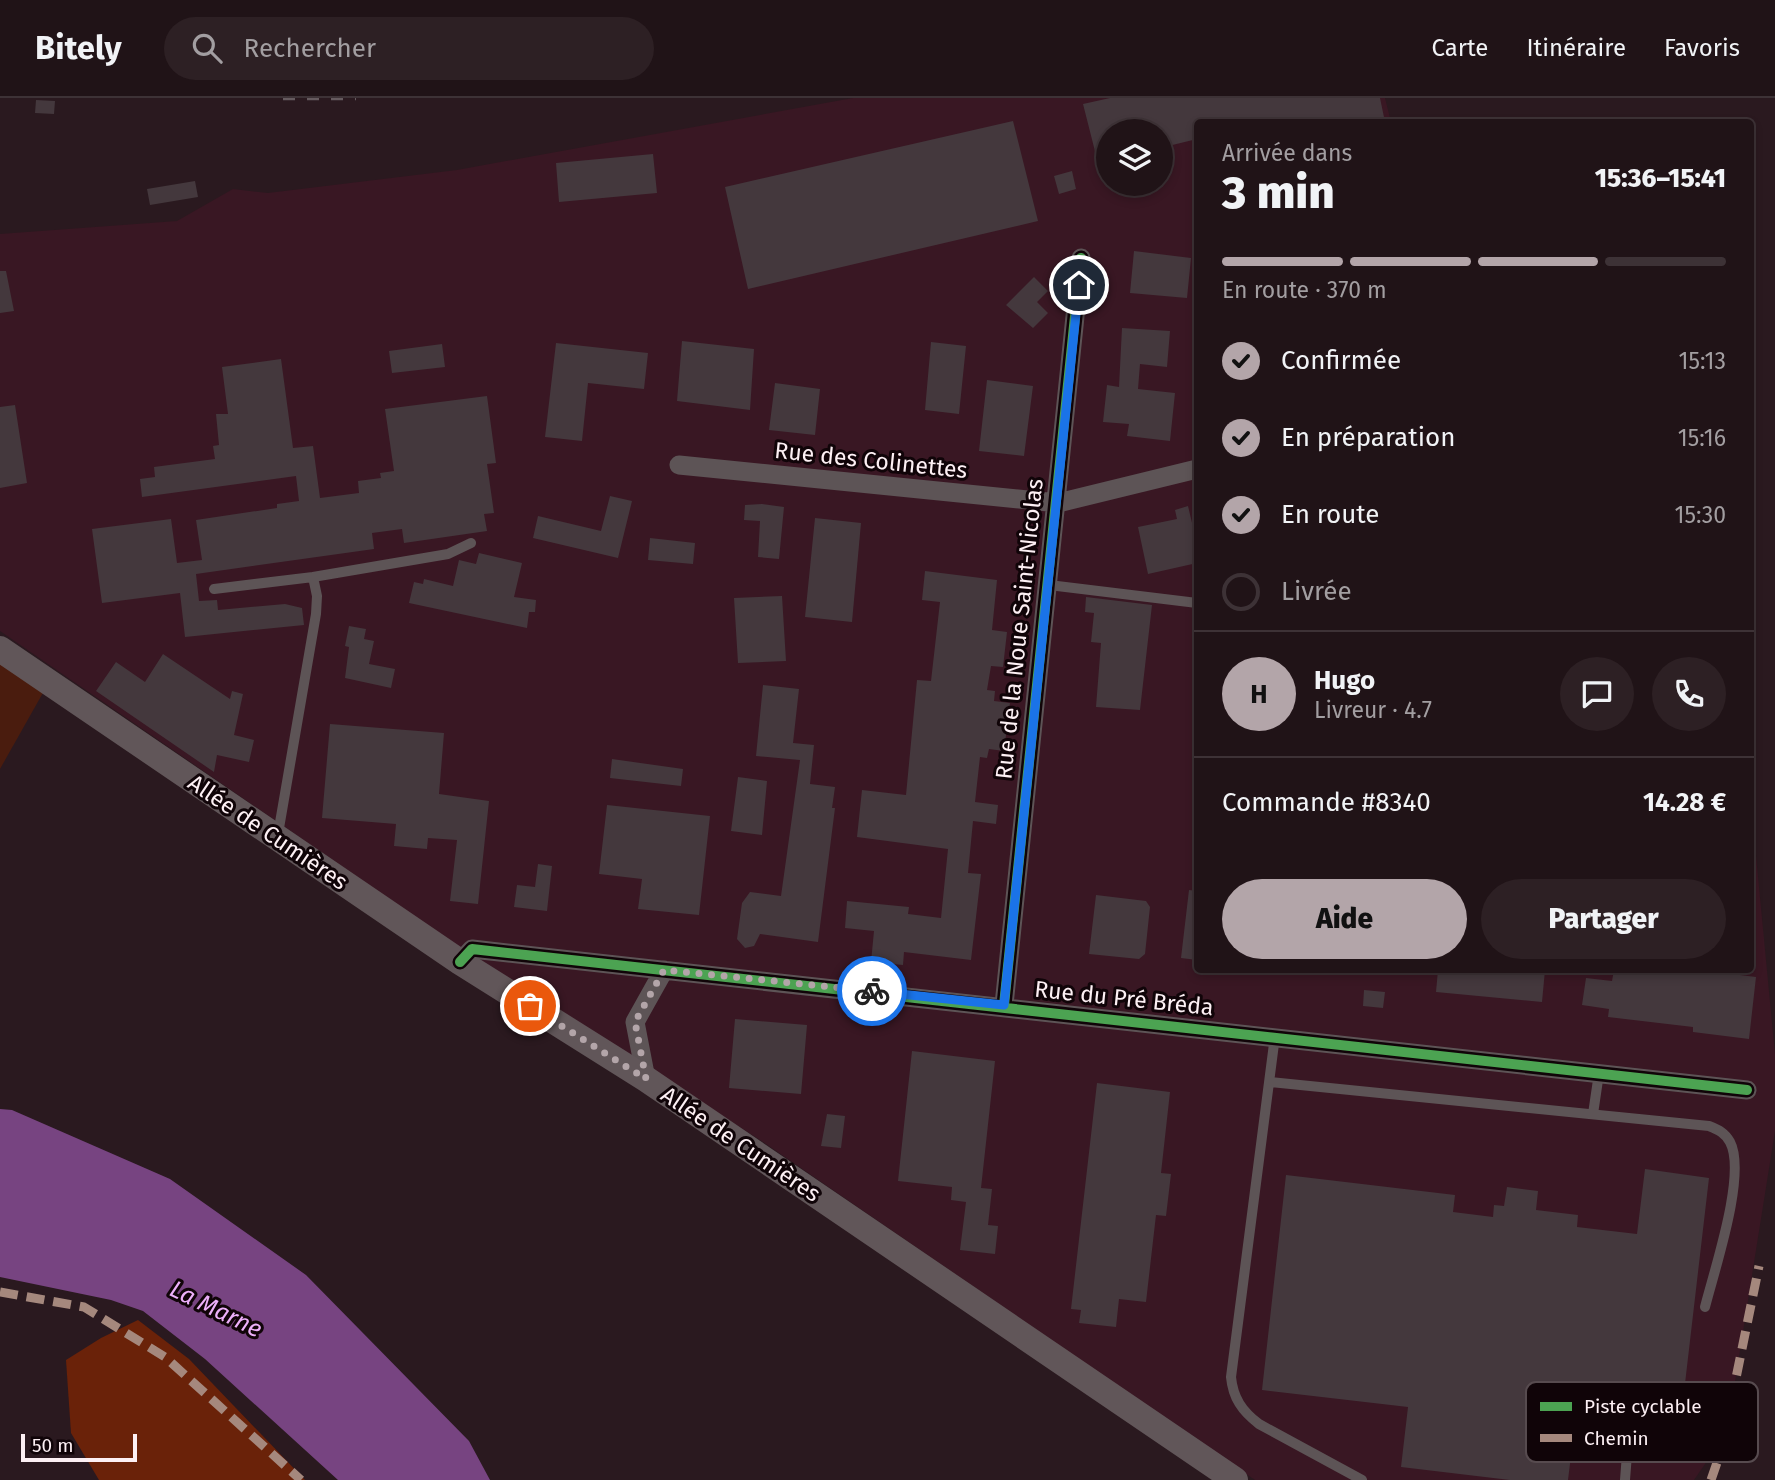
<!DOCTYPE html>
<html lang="fr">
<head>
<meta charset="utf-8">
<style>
	body { margin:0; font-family:"Fira Sans",sans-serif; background:#2d2024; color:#f1f3f6; height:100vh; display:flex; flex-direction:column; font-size:26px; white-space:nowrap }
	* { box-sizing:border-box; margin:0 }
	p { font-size:23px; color:#a29ea1 }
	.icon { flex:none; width:38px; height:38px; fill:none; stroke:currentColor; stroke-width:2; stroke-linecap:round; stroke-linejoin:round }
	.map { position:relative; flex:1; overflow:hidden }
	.sheet { position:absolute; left:1194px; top:21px; width:560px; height:854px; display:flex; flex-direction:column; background:#201317; border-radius:7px; box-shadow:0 4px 10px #0003,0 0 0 2px #3d3236 }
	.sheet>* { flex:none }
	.controls { position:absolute; left:1096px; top:21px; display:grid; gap:14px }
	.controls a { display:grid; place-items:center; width:77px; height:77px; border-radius:50%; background:#201317; box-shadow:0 4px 10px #0003,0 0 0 2px #3d3236; font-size:35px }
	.scale { position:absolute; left:21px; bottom:18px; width:116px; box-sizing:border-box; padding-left:7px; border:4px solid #fdf0f4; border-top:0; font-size:19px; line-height:24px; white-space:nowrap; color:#fdf0f4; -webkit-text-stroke:5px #100408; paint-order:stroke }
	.pin { position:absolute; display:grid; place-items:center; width:60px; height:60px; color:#fff; margin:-30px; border:4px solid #fff; border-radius:50%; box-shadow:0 2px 7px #0007 }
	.courier { position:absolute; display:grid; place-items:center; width:70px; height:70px; margin:-35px; border:5px solid #1a73e8; border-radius:50%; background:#fff; color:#222; box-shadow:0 2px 9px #0007 }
	.headline em { font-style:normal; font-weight:800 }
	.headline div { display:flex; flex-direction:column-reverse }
	.headline { display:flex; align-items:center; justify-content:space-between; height:119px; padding:0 28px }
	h1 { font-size:46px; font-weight:800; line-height:52px }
	.bar { display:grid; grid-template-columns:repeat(4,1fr); gap:10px 7px; align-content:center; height:84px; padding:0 28px }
	.bar i { height:9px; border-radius:5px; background:#3d3236 }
	.bar .on { background:#b3a5a9 }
	.bar p { grid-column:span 4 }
	.line { display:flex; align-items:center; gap:18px; padding:0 28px; border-top:2px solid #3d3236 }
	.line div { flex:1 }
	.round { display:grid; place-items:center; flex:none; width:74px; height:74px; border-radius:37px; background:#2d2024 }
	ol { padding:0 28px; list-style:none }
	li { display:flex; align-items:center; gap:21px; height:77px }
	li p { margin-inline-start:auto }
	li .icon { padding:7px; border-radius:50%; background:#b3a5a9; color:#111; stroke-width:4 }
	li:last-child { color:#a29ea1 }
	li i { width:38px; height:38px; border:4px solid #3d3236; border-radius:50% }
	.primary-button { display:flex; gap:14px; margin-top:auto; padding:14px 28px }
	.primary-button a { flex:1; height:80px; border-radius:42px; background:#b3a5a9; color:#111; font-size:28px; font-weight:800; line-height:80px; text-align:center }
	.primary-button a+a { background:#2d2024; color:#f1f3f6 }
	header { display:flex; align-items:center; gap:42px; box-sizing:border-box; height:98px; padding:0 35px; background:#201317; border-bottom:2px solid #3d3236 }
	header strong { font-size:33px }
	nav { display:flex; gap:38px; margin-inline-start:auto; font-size:24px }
	.search { width:490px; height:63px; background:#2d2024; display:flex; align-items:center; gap:18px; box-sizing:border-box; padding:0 24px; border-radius:38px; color:#a29ea1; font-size:26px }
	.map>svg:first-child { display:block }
	.built { fill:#391723; fill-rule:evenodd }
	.green { fill:#4a1c0e }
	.forest { fill:#6a2209 }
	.water { fill:#774481 }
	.building { fill:#44383d }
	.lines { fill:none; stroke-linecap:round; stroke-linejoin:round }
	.lane { stroke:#5d5456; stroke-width:10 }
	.street { stroke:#5d5456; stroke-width:19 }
	.secondary { stroke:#615659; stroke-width:26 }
	.rail { stroke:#665b5f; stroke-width:4.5; stroke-dasharray:12 12; stroke-linecap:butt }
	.quiet { stroke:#a5887d; stroke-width:9; stroke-dasharray:18 9; stroke-linecap:butt }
	.cycleway-casing { stroke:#100408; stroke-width:15 }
	.cycleway { stroke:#4ca352; stroke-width:10 }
	.done { stroke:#b3a5a9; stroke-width:7; stroke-dasharray:0 12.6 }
	.route { stroke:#1a73e8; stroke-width:9 }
	.labels { text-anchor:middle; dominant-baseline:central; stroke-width:6; stroke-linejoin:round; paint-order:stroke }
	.street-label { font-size:23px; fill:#fdf0f4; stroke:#100408 }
	.water-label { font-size:24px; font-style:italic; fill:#edb0fa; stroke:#100408 }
	.key { fill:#100408; stroke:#574b4f; stroke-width:2 }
	.key-label { font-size:19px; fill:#fdf0f4 }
</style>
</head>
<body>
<header>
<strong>Bitely</strong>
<div class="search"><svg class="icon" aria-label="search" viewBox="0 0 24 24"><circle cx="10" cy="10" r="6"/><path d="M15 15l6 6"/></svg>Rechercher</div>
<nav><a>Carte</a><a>Itinéraire</a><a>Favoris</a></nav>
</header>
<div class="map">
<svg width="1775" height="1382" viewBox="0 0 1775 1382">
	<rect width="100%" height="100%" fill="#2a191f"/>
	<path class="built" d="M853,0H1385L1391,24H1197V872H1750V695L1775,956V1033L1727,1334L1694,1382H1255L760,1042L465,853L0,533V136L177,123L233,91L268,95L457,72ZM1108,33H1160V86H1108Z"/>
	<path class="green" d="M0,565L44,593L0,671Z"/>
	<path class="forest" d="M138,1222L189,1261L305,1382H99L71,1335L66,1262L101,1240Z"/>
	<path class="water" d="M0,1011L12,1012L170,1081L306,1177L469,1343L490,1382H338L205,1261L143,1213L111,1202L0,1179Z"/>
	<path class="building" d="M1110,0H1380L1385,24H1197V41L1160,50V33H1108V63L1098,65L1083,6Z
		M36,2L55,3L54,16L35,15Z
		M1013,23L1038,123L748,191L725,89Z
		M653,56L657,95L559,104L556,65Z
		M1072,73L1076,91L1059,96L1054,78Z
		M195,83L198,99L150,107L147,91Z
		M1134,153L1191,160L1187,200L1130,195Z
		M0,173H6L14,213L0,215Z
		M1034,179L1048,193L1037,204L1048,215L1033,230L1006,207Z
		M1122,230L1170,233L1167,269L1140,266L1138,291L1175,295L1170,343L1127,338L1129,326L1103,324L1107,287L1119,289Z
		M682,243L754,251L750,312L677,303Z
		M931,244L966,248L959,316L925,312Z
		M556,245L648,255L644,291L588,285L582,343L545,339Z
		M442,246L445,269L392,275L389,253Z
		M281,261L293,350L313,348L320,400L359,395L358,383L381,380L380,375L394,373L385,311L487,298L496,365L487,366L494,415L484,416L487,433L404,445L402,431L372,435L374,451L196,476L199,503L217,502L218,512L285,506L302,510L304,527L185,539L180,495L102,505L92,431L171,421L177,465L202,462L196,422L277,410V406L299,403L296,378L142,399L140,381L155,379L154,369L215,361L213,348L219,347L216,316H228L222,269Z
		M987,282L1033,288L1024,358L979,353Z
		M775,285L820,291L815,337L769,332Z
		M15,307L27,385L0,390V309Z
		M610,398L632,403L618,460L533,440L538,418L601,433Z
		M762,406L784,409L779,461L758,459L760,423L744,422L745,407Z
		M1188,408L1197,446V465L1148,476L1138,429L1177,421L1175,412Z
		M815,420L861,425L852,524L805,519Z
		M650,440L695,445L693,466L648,462Z
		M479,455L522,465L514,499L536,502L535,514H529L527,530L409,505L414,484L423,486L424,481L453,488L459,462L476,466Z
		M925,473L997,482L992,532L1007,534L1003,569L991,568L987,592L995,593L994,603L1010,605L1004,653L989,651L987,660L980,659L975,704L998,707L996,726L973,723L968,775L981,776L971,862L904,854L903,867L871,864L874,833L845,830L847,803L909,809L908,816L941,820L948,751L857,739L862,692L906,697L917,582L931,583L940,504L922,502Z
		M782,498L786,563L738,565L734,500Z
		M1086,499L1152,507L1140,612L1096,609L1101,545L1091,544L1094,515L1085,514Z
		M349,528L366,531L364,541L374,543L369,566L395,571L391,590L345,580L349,549L345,548Z
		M163,556L230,601L232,593L243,596L234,637L254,642L249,664L217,657L214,674L96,593L116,564L145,584Z
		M763,587L799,591L793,645L814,647L810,686L835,689L832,710H835L818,844L760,836L754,848L745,850L737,841L742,805L750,794L781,798L800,662L756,658Z
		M330,626L444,635L439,696L489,703L478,806L450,803L457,742L428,740L427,751L394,748L396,726L322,720Z
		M612,661L683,671L681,688L610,680Z
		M738,679L767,683L762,737L731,733Z
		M607,707L710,718L699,817L638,811L642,781L599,776Z
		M538,766L552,768L547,813L514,809L517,787L535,789Z
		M1189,792L1197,793V862L1181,860Z
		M1096,797L1146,803L1150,809L1145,856L1139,861L1089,856Z
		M1438,872H1545L1542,904L1436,894Z
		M1614,872H1700L1756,879L1749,941L1693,934V929L1608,919L1609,911L1582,907L1586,880L1612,883Z
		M1364,892L1385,894L1383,910L1363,908Z
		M735,921L807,927L801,996L729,990Z
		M912,953L995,963L981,1090L992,1091L988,1127L998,1128L995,1156L960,1152L966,1104L951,1102L952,1089L898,1083Z
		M1097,985L1170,994L1161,1075L1171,1076L1166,1118L1156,1117L1146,1204L1119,1201L1116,1229L1079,1225L1081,1212L1071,1211Z
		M827,1016L845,1018L841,1050L821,1048Z
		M1645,1071L1709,1080L1679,1337L1575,1325L1568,1382H1510L1401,1369L1408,1309L1262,1292L1286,1077L1455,1097L1453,1114L1493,1119L1494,1107L1504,1108L1507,1089L1538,1093L1536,1112L1578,1117L1577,1129L1637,1136Z"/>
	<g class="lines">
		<path class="lane" d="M313,479L448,456L471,445
			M1049,487L1197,505
			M214,491L313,479L317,498L316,516L278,736
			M1275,938L1231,1279C1233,1300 1242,1313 1259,1326L1362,1382
			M1270,984L1709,1028C1719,1032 1725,1035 1730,1044C1747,1076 1714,1173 1705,1209
			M1593,1016L1599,975
			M1625,1382L1627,1356"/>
		<path class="street" d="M679,367L1058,405L1197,371
			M460,864L472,851L1747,992
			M1004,907L1081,160
			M646,981L635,924L664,872"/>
		<path class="secondary" d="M0,551L460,864L646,981L1235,1382"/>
		<path class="rail" d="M283,0H356"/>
		<path class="quiet" d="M0,1194L84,1209L165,1259L301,1382
			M1711,1382L1721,1353L1759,1168"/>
		<defs>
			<path id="cycleway" d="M460,864L472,851L1747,992
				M1004,907L1081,160"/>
		</defs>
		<use href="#cycleway" class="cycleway-casing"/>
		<use href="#cycleway" class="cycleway"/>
	</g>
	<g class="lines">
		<path class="done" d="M530,908L646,981L635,924L664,872L872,893"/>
		<path class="route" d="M872,893L1004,907L1079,187"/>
	</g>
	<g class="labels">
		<g class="street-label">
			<text transform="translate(871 362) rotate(6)">Rue des Colinettes</text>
			<text transform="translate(1019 531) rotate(-84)">Rue de la Noue Saint-Nicolas</text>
			<text transform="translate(268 734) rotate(34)">Allée de Cumières</text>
			<text transform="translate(1124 900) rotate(6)">Rue du Pré Bréda</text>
			<text transform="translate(741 1046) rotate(34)">Allée de Cumières</text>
		</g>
		<g class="water-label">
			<text transform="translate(216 1211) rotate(26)">La Marne</text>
		</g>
	</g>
	<rect x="1526" y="1284" width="232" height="80" rx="10" class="key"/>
	<rect x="1540" y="1304" width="32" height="9" fill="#4ca352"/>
	<rect x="1540" y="1336" width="32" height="8" fill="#a5887d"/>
	<g class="key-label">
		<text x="1584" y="1315">Piste cyclable</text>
		<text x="1584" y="1347">Chemin</text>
	</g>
</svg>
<div class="controls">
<a><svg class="icon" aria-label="layers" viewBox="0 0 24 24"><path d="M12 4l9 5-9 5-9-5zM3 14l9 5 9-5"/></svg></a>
</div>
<div class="scale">50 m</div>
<div class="pin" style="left:530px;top:908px;background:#ea580c"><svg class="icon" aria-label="bag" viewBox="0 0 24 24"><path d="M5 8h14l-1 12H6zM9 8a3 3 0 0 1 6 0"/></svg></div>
<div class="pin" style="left:1079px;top:187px;background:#1f2937"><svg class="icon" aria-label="home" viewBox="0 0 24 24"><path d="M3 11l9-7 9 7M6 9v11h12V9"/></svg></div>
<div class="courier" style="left:872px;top:893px"><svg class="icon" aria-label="bike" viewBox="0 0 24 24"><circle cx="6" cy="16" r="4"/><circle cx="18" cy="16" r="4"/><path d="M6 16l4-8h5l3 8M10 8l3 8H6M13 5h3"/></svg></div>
<section class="sheet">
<div class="headline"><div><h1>3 min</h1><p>Arrivée dans</p></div><em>15:36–15:41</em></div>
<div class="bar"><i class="on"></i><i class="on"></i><i class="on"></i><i></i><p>En route · 370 m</p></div>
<ol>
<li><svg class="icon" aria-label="check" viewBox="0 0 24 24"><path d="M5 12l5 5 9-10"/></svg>Confirmée<p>15:13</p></li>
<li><svg class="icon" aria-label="check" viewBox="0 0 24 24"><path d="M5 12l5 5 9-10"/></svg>En préparation<p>15:16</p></li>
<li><svg class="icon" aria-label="check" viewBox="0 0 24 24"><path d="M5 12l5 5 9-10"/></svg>En route<p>15:30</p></li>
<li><i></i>Livrée</li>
</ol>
<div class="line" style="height:126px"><b class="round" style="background:#b3a5a9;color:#111">H</b><div><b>Hugo</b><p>Livreur · 4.7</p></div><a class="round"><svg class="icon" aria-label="chat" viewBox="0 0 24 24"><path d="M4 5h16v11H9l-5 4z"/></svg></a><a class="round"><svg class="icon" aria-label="phone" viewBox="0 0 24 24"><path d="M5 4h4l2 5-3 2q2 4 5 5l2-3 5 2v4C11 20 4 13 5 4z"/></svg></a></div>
<div class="line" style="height:91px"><div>Commande #8340</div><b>14.28 €</b></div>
<div class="primary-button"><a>Aide</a><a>Partager</a></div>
</section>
</div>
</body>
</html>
